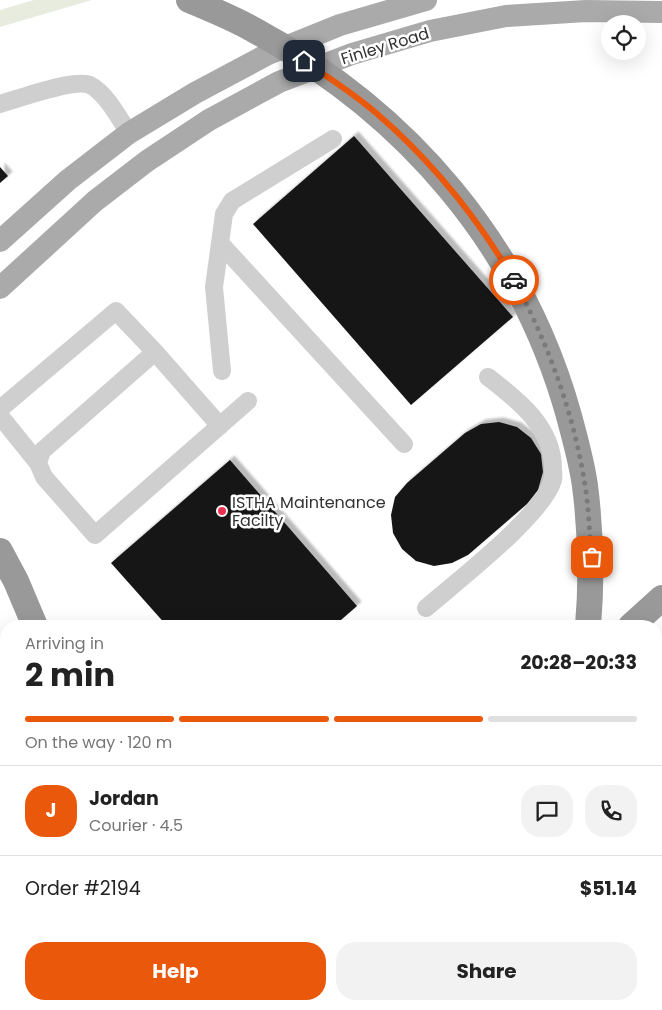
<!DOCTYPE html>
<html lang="en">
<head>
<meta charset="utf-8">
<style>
	body { margin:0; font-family:Poppins,sans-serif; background:#f2f2f2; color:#222; height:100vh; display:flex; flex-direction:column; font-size:19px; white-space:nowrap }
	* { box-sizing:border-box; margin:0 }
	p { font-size:16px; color:#767676 }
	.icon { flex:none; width:28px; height:28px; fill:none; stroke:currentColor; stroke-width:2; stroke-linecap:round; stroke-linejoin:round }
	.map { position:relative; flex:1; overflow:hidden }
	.side { position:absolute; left:0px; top:620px; width:662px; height:390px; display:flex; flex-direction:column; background:#fff; border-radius:20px 20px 0 0; box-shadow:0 5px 20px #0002 }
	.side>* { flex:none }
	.controls { position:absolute; left:601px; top:15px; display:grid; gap:10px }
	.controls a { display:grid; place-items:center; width:45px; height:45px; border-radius:50%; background:#fff; box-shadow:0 5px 20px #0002; font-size:25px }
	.pin { position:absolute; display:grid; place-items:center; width:42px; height:42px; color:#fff; margin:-21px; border-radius:10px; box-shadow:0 2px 8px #0006 }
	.courier { position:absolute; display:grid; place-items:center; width:50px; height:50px; margin:-25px; border:4px solid #ea580c; border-radius:50%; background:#fff; color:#222; box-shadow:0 1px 6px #0007 }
	.summary em { font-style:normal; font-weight:700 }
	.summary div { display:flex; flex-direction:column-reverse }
	.summary { display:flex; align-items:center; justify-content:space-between; height:85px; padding:0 25px }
	h1 { font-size:32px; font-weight:700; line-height:38px }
	.bar { display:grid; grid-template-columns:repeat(4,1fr); gap:8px 5px; align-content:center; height:60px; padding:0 25px }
	.bar i { height:6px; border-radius:4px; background:#e0e0e0 }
	.bar .current { background:#ea580c }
	.bar p { grid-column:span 4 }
	.line { display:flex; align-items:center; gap:12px; padding:0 25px; border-top:1px solid #e0e0e0 }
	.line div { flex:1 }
	.round { display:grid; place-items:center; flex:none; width:52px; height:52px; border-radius:20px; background:#f2f2f2 }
	.cta { display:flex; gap:10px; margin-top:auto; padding:10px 25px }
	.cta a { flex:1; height:58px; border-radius:20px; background:#ea580c; color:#fff; font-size:20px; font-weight:700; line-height:58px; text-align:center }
	.cta a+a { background:#f2f2f2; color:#222 }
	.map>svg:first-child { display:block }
	.green { fill:#e7ecde }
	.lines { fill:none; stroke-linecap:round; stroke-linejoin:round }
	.stream { stroke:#cde5ef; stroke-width:5 }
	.building { fill:#191919; filter:url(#shadow) }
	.minor { stroke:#cfcfcf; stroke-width:18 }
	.major { stroke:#aaa; stroke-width:22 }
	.highway { stroke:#999; stroke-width:26 }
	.done { stroke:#7a7a7a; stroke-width:5; stroke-dasharray:0 9 }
	.route { stroke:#ea580c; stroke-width:6 }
	.poi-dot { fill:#ee3051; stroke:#fff; stroke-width:2 }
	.labels { text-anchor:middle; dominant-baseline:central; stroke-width:5; stroke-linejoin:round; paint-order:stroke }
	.street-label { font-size:16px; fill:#323232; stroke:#fff }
	.poi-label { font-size:16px; fill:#323232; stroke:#fff; text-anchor:start }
</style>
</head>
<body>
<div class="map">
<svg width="662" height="1010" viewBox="0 0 662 1010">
	<defs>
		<filter id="shadow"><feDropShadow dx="4.5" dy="-4.5" stdDeviation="1" flood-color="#0004"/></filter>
	</defs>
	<rect width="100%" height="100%" fill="#fff"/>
	<path class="green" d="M34,0H92L0,27V10Z"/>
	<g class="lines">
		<path class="stream" d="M91,1010L98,1004"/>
	</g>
	<path class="building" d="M354,136L513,317L411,405L253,224Z
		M0,167L8,176L0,183Z
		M499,422L517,427L531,438L541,454L543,472L538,490L527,504L468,555L452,563L434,566L416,561L402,549L393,533L391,515L395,497L407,483L465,433L481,424Z
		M230,460L357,606L334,626H167L111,563Z"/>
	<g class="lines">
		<path class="minor" d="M0,104C17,99 75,78 90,85C106,93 119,118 129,133
			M220,243L404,444
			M222,371L214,287L224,214L232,201L333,139
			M0,409L116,311L155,352
			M0,416L38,463
			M220,426L155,352L42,451L38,463L44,477L95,535L248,401
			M426,608C456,582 543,515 553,480C554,477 553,472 553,469C553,427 518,400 488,377"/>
		<path class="major" d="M0,241L68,180L129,133L195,93L268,54L340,25L426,0
			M0,288L95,201L147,161L209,120L279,82L352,54L430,31L506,16L586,11L662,12"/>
		<path class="highway" d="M189,0C211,9 233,18 254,30C408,113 522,247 569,416C575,439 582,463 585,486C591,533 592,579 588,626
			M0,551L16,581L35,626
			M631,626L662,598
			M656,694L662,687
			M15,1010L18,1004
			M174,1010L182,1004
			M209,1010L215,1004
			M280,1010L287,1004
			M338,1010L345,1004
			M425,1010L431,1004"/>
	</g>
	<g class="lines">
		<path class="done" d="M514,280C548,343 574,414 585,485C589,509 589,533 592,557"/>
		<path class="route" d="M304,61C328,77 353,93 375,112C431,160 477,217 514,280"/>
	</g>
	<circle class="poi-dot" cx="222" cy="511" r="5"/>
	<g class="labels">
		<g class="street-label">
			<text transform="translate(385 46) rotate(-17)">Finley Road</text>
		</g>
		<g class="poi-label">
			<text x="232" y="502">ISTHA Maintenance<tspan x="232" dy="18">Facilty</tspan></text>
		</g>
	</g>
</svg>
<div class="controls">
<a><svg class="icon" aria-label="locate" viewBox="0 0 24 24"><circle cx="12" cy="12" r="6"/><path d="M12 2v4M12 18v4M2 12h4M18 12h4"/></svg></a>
</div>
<div class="pin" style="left:592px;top:557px;background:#ea580c"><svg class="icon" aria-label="bag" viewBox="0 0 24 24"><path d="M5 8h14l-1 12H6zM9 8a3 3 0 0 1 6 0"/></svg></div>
<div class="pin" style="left:304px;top:61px;background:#1f2937"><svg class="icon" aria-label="home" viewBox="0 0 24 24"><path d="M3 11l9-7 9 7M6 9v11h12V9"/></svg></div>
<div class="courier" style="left:514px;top:280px"><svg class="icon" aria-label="car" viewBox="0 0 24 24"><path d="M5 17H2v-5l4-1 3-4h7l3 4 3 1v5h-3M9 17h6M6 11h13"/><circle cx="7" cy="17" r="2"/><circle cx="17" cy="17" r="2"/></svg></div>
<section class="side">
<div class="summary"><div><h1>2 min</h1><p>Arriving in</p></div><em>20:28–20:33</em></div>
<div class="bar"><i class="current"></i><i class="current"></i><i class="current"></i><i></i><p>On the way · 120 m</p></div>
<div class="line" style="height:90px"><b class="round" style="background:#ea580c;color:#fff">J</b><div><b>Jordan</b><p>Courier · 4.5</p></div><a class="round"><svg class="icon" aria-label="chat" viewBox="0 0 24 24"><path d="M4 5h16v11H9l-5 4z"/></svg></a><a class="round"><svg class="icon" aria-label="phone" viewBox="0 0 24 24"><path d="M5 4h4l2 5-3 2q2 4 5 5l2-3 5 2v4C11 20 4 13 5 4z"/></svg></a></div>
<div class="line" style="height:65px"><div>Order #2194</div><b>$51.14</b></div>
<div class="cta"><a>Help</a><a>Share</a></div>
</section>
</div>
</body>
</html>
